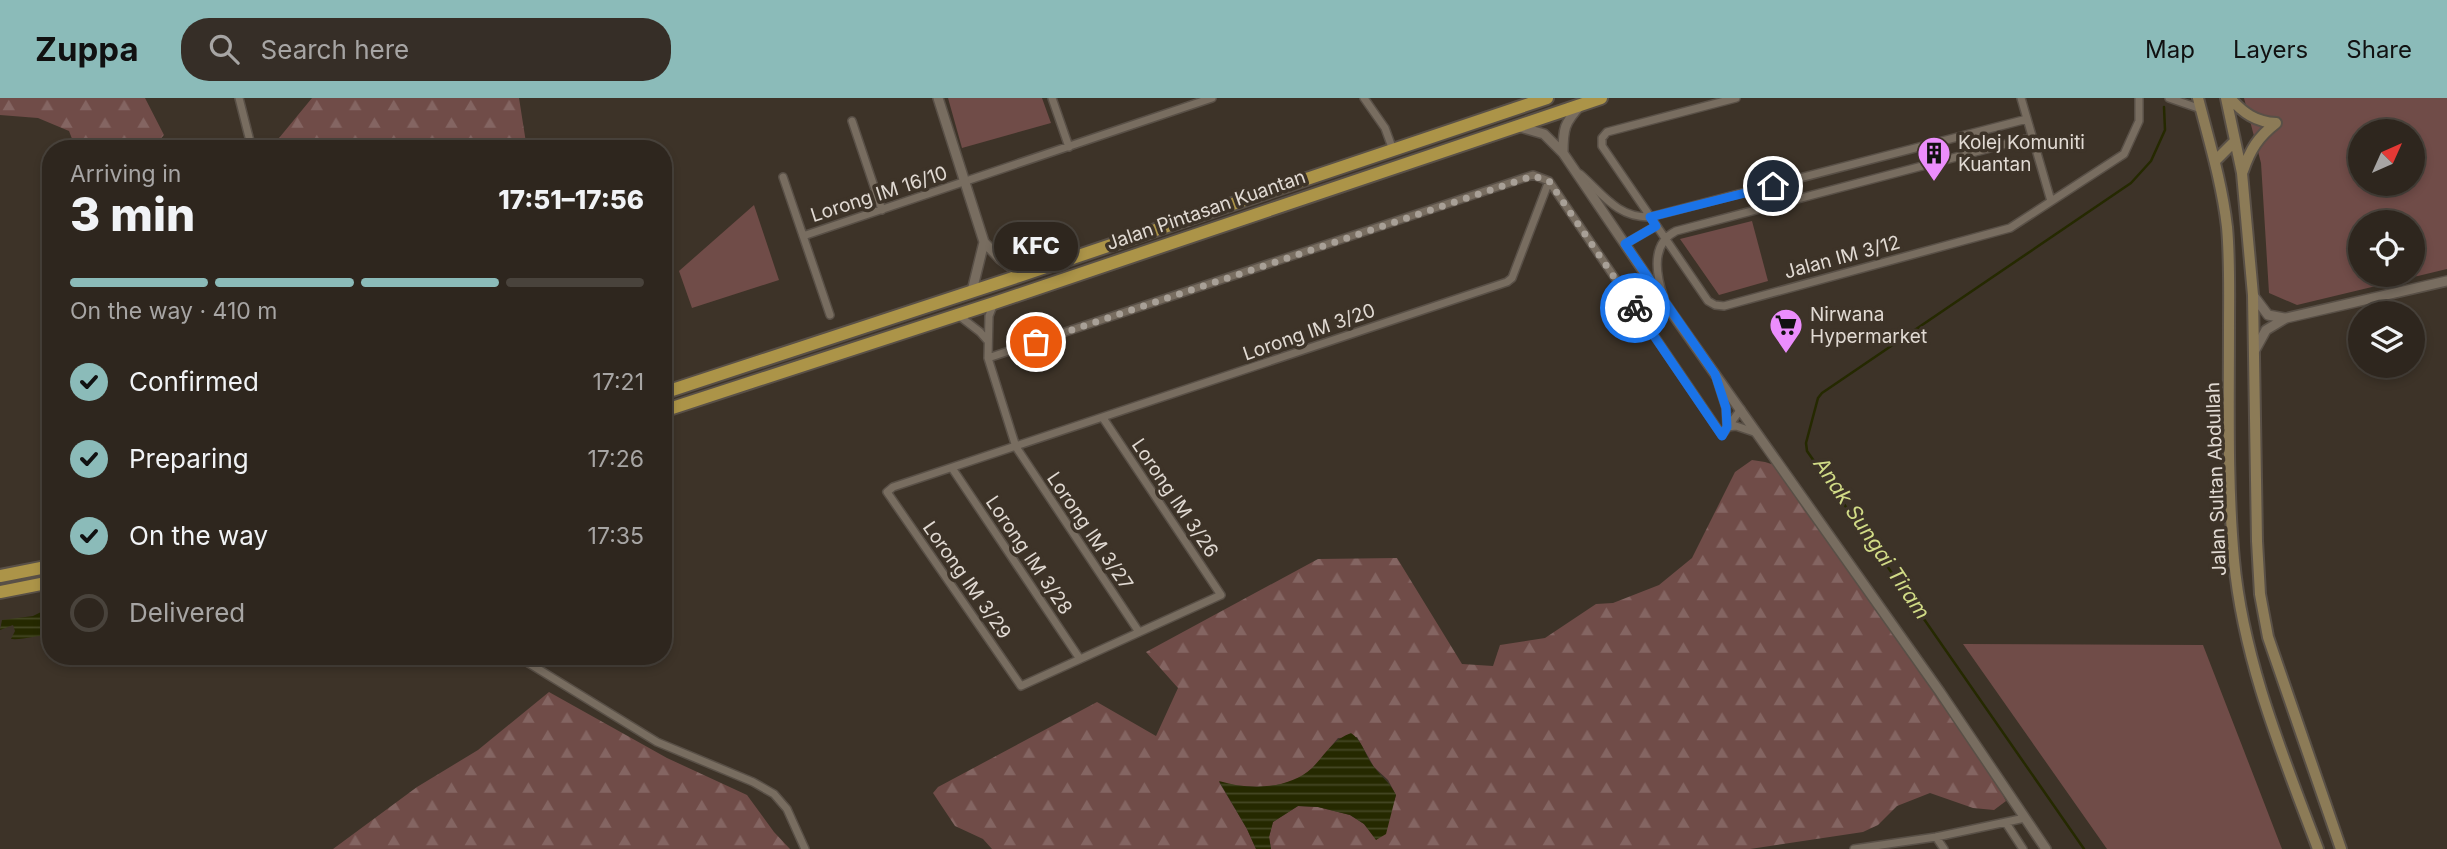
<!DOCTYPE html>
<html lang="en">
<head>
<meta charset="utf-8">
<style>
	body { margin:0; font-family:Inter,sans-serif; background:#362e27; color:#f1f3f6; height:100vh; display:flex; flex-direction:column; font-size:26px; white-space:nowrap }
	* { box-sizing:border-box; margin:0 }
	p { font-size:23px; color:#a7a5a4 }
	.icon { flex:none; width:38px; height:38px; fill:none; stroke:currentColor; stroke-width:2; stroke-linecap:round; stroke-linejoin:round }
	.map { position:relative; flex:1; overflow:hidden }
	.side { position:absolute; left:42px; top:42px; width:630px; height:525px; display:flex; flex-direction:column; background:#2e261e; border-radius:28px; box-shadow:0 4px 10px #0003,0 0 0 2px #49433c }
	.side>* { flex:none }
	.needle { width:46px; rotate:45deg }
	.tools { position:absolute; left:2348px; top:21px; display:grid; gap:14px }
	.tools a { display:grid; place-items:center; width:77px; height:77px; border-radius:50%; background:#2e261e; box-shadow:0 4px 10px #0003,0 0 0 2px #49433c; font-size:35px }
	.pin { position:absolute; display:grid; place-items:center; width:60px; height:60px; color:#fff; margin:-30px; border:4px solid #fff; border-radius:50%; box-shadow:0 2px 7px #0007 }
	.courier { position:absolute; display:grid; place-items:center; width:70px; height:70px; margin:-35px; border:5px solid #1a73e8; border-radius:50%; background:#fff; color:#222; box-shadow:0 2px 9px #0007 }
	.bubble { position:absolute; height:49px; border-radius:24px; background:#2e261e; box-shadow:0 4px 10px #0003,0 0 0 2px #49433c; font-size:23px; font-weight:800; line-height:49px; text-align:center }
	.overview em { font-style:normal; font-weight:800 }
	.overview div { display:flex; flex-direction:column-reverse }
	.overview { display:flex; align-items:center; justify-content:space-between; height:119px; padding:0 28px }
	h1 { font-size:46px; font-weight:800; line-height:52px }
	.bar { display:grid; grid-template-columns:repeat(4,1fr); gap:10px 7px; align-content:center; height:84px; padding:0 28px }
	.bar i { height:9px; border-radius:5px; background:#49433c }
	.bar .current { background:#8bbbb9 }
	.bar p { grid-column:span 4 }
	ol { padding:0 28px; list-style:none }
	li { display:flex; align-items:center; gap:21px; height:77px }
	li p { margin-inline-start:auto }
	li .icon { padding:7px; border-radius:50%; background:#8bbbb9; color:#111; stroke-width:4 }
	li:last-child { color:#a7a5a4 }
	li i { width:38px; height:38px; border:4px solid #49433c; border-radius:50% }
	header { display:flex; align-items:center; gap:42px; box-sizing:border-box; height:98px; padding:0 35px; background:#8bbbb9; color:#111 }
	header strong { font-size:33px }
	nav { display:flex; gap:38px; margin-inline-start:auto; font-size:24px }
	.search { width:490px; height:63px; background:#362e27; display:flex; align-items:center; gap:18px; box-sizing:border-box; padding:0 24px; border-radius:28px; color:#a7a5a4; font-size:26px }
	.map>svg:first-child { display:block }
	.forest { fill:url(#forest-firs) }
	.green { fill:#704c48; fill-rule:evenodd }
	.water { fill:url(#water-rules) }
	.lines { fill:none; stroke-linecap:round; stroke-linejoin:round }
	.stream { stroke:#252900; stroke-width:2.5 }
	.minor-casing { stroke:#595047; stroke-width:10 }
	.tertiary-casing { stroke:#595047; stroke-width:12 }
	.secondary-casing { stroke:#595047; stroke-width:14 }
	.trunk-casing { stroke:#595047; stroke-width:16 }
	.minor { stroke:#786d60; stroke-width:7 }
	.tertiary { stroke:#786d60; stroke-width:9 }
	.secondary { stroke:#8c7b57; stroke-width:10 }
	.trunk { stroke:#ac9448; stroke-width:12 }
	.done { stroke:#a8a097; stroke-width:7; stroke-dasharray:0 12.6 }
	.route { stroke:#1a73e8; stroke-width:9 }
	.labels { text-anchor:middle; dominant-baseline:central; stroke-width:7; stroke-linejoin:round; paint-order:stroke }
	.poi-label { font-size:19px; fill:#e1dad3; stroke:#3d3328; text-anchor:start }
	.street-label { font-size:19px; fill:#e1dad3; stroke:#3d3328 }
	.water-label { font-size:21px; font-style:italic; fill:#d1db86; stroke:#3d3328 }
</style>
</head>
<body>
<header>
<strong>Zuppa</strong>
<div class="search"><svg class="icon" aria-label="search" viewBox="0 0 24 24"><circle cx="10" cy="10" r="6"/><path d="M15 15l6 6"/></svg>Search here</div>
<nav><a>Map</a><a>Layers</a><a>Share</a></nav>
</header>
<div class="map">
<svg width="2447" height="751" viewBox="0 0 2447 751">
	<defs>
		<pattern id="forest-firs" width="22" height="20" patternUnits="userSpaceOnUse" patternTransform="scale(1.75)"><rect width="22" height="20" fill="#704c48"/><path d="M5 1l3.5 6h-7zM16 11l3.5 6h-7z" fill="#846562"/></pattern>
		<pattern id="water-rules" width="6" height="5" patternUnits="userSpaceOnUse" patternTransform="scale(1.75)"><rect width="6" height="5" fill="#252900"/><path d="M0 2.5h6" fill="none" stroke="#444724"/></pattern>
	</defs>
	<rect width="100%" height="100%" fill="#3d3328"/>
	<path class="forest" d="M0,0H145L164,37L151,51H76L69,33L38,20L0,17Z
		M312,0H519L527,51H270Z
		M1752,362L1765,364L1784,370L1980,654L2006,703L1994,712L1973,710L1930,695L1897,708L1878,727L1863,734L1750,751H1271L1269,739L1273,724L1298,708L1318,709L1350,717L1364,726L1376,741L1391,713L1396,697L1388,682L1374,669L1357,639L1338,640C1327,653 1312,676 1295,682C1272,691 1243,690 1219,684L1247,731L1256,751H992L983,741L955,728L933,695L938,689L1097,604L1156,638L1178,590L1146,554L1318,461L1397,460L1462,566L1493,568L1500,547L1545,540L1596,506L1613,505L1659,487L1692,460L1735,374Z
		M549,594L667,660L747,697L774,734L790,751H333L417,689L478,652Z"/>
	<path class="green" d="M948,0H1042L1051,25L962,50Z
		M2244,0H2447V171L2297,207L2269,195L2261,65ZM2361,33H2413V86H2361ZM2361,124H2413V177H2361Z
		M754,107L779,182L692,210L679,173Z
		M1752,123L1768,183L1719,197L1680,141Z
		M1963,546L2203,547L2282,751H2107Z"/>
	<path class="water" d="M51,509V537C37,537 24,542 11,541L15,533L13,527L0,532L2,522L33,518Z
		M1351,635C1363,643 1365,658 1374,669C1382,680 1389,683 1396,697L1386,736L1376,742L1364,726L1350,717L1318,709L1298,708L1273,724L1269,739L1271,751H1256L1247,731L1219,683C1248,692 1288,692 1312,670C1325,657 1333,641 1351,635Z"/>
	<g class="lines">
		<path class="stream" d="M2084,751L1807,353L1806,345L1818,300L1822,295L2131,85L2151,63L2165,32L2164,9"/>
		<defs>
			<path id="minor" d="M239,0L252,51
				M1052,0L1069,49
				M1364,0L1385,30L1393,52
				M1736,0L1607,34L1602,40V48L1708,203L1715,207L1724,208L2010,130L2124,56L2139,23V0
				M2021,0L2051,103
				M2169,0L2201,11
				M852,23L882,112
				M1580,76C1602,95 1617,120 1650,119L2027,21
				M783,79L830,217
				M803,138L1212,0
				M1625,146L1656,128
				M1664,200C1656,177 1650,146 1676,133L2032,39
				M994,205L989,218L988,260L1016,349L1139,534
				M958,217L980,234L987,242
				M988,260L1533,77L1549,83L1555,92L1722,337L1741,311
				M1717,282L1726,310L1727,328
				M1103,320L1221,497L1021,588L887,394L893,389L1507,184L1512,180L1549,83
				M1727,329L1736,328L1757,335
				M952,370L1080,561
				M517,558L657,644L753,684L774,696L787,711L805,751
				M2006,725L2023,751
				M1936,739L1944,751
				M1854,751L1936,739L2025,720"/>
			<path id="tertiary" d="M938,0L984,144L1000,161L1022,177
				M1520,29L1544,36L1563,55L1671,214L1940,594L2046,751
				M1563,55C1563,31 1564,25 1581,7
				M972,193L984,144
				M2253,197L2268,217L2284,220
				M2255,252L2266,232L2286,220L2447,183"/>
			<path id="secondary" d="M2198,0C2209,43 2222,85 2227,129C2230,162 2229,196 2229,229C2229,307 2227,385 2234,462C2243,562 2283,658 2318,751
				M2226,0L2242,75L2253,197L2257,443L2260,496L2268,539L2341,751
				M2230,0C2243,15 2256,24 2276,25
				M2215,63L2235,43
				M2243,73C2250,52 2258,39 2276,25"/>
			<path id="trunk" d="M663,295L1022,177L1547,0
				M663,313L994,205L1601,0
				M0,478L51,468
				M0,494L51,484"/>
		</defs>
		<use href="#minor" class="minor-casing"/>
		<use href="#tertiary" class="tertiary-casing"/>
		<use href="#secondary" class="secondary-casing"/>
		<use href="#trunk" class="trunk-casing"/>
		<use href="#minor" class="minor"/>
		<use href="#tertiary" class="tertiary"/>
		<use href="#secondary" class="secondary"/>
		<use href="#trunk" class="trunk"/>
	</g>
	<g class="lines">
		<path class="done" d="M1036,244L1533,78L1549,83L1555,92L1635,210"/>
		<path class="route" d="M1635,210L1722,338L1727,329L1726,310L1715,276L1625,146L1656,128L1650,119L1773,88"/>
	</g>
	<defs>
		<symbol id="building-pin" viewBox="-11 -11 22 30"><path d="M0 17L-7.5 6A9.5 9.5 0 1 1 7.5 6Z" fill="#eb8dfc" stroke="#3d3328"/><path d="M-4-6H4V6H1V3H-1V6H-4ZM-2.5-4.3h1.7v1.8h-1.7ZM.8-4.3h1.7v1.8H.8ZM-2.5-1h1.7V.8h-1.7ZM.8-1h1.7V.8H.8Z" fill="#111"/></symbol>
		<symbol id="supermarket-pin" viewBox="-11 -11 22 30"><path d="M0 17L-7.5 6A9.5 9.5 0 1 1 7.5 6Z" fill="#eb8dfc" stroke="#3d3328"/><path d="M-6-5.5h2.5l.6 2H6L4.5 2H-2.5L-4.4-4H-6ZM-1.5 3.2a1.3 1.3 0 1 0 .1 0ZM3 3.2a1.3 1.3 0 1 0 .1 0Z" fill="#111"/></symbol>
	</defs>
	<g fill-rule="evenodd">
		<use href="#building-pin" x="1915" y="36" width="38" height="52"/>
		<use href="#supermarket-pin" x="1767" y="208" width="38" height="52"/>
	</g>
	<g class="labels">
		<g class="poi-label">
			<text x="1958" y="44">Kolej Komuniti<tspan x="1958" dy="22">Kuantan</tspan></text>
			<text x="1810" y="216">Nirwana<tspan x="1810" dy="22">Hypermarket</tspan></text>
		</g>
		<g class="street-label">
			<text transform="translate(879 96) rotate(-18)">Lorong IM 16/10</text>
			<text transform="translate(1206 112) rotate(-19)">Jalan Pintasan Kuantan</text>
			<text transform="translate(1842 159) rotate(-15)">Jalan IM 3/12</text>
			<text transform="translate(1309 234) rotate(-19)">Lorong IM 3/20</text>
			<text transform="translate(2216 381) rotate(-92)">Jalan Sultan Abdullah</text>
			<text transform="translate(1175 400) rotate(56)">Lorong IM 3/26</text>
			<text transform="translate(1090 433) rotate(56)">Lorong IM 3/27</text>
			<text transform="translate(1029 457) rotate(56)">Lorong IM 3/28</text>
			<text transform="translate(967 482) rotate(55)">Lorong IM 3/29</text>
		</g>
		<g class="water-label">
			<text transform="translate(1872 440) rotate(56)">Anak Sungai Tiram</text>
		</g>
	</g>
</svg>
<div class="tools">
<a><svg class="needle" viewBox="-14 -14 28 28"><path d="M0-13l5 13h-10z" fill="#e53935"/><path d="M0 13l5-13h-10z" fill="#a7a5a4"/></svg></a>
<a><svg class="icon" aria-label="locate" viewBox="0 0 24 24"><circle cx="12" cy="12" r="6"/><path d="M12 2v4M12 18v4M2 12h4M18 12h4"/></svg></a>
<a><svg class="icon" aria-label="layers" viewBox="0 0 24 24"><path d="M12 4l9 5-9 5-9-5zM3 14l9 5 9-5"/></svg></a>
</div>
<div class="pin" style="left:1036px;top:244px;background:#ea580c"><svg class="icon" aria-label="bag" viewBox="0 0 24 24"><path d="M5 8h14l-1 12H6zM9 8a3 3 0 0 1 6 0"/></svg></div>
<div class="pin" style="left:1773px;top:88px;background:#1f2937"><svg class="icon" aria-label="home" viewBox="0 0 24 24"><path d="M3 11l9-7 9 7M6 9v11h12V9"/></svg></div>
<div class="courier" style="left:1635px;top:210px"><svg class="icon" aria-label="bike" viewBox="0 0 24 24"><circle cx="6" cy="16" r="4"/><circle cx="18" cy="16" r="4"/><path d="M6 16l4-8h5l3 8M10 8l3 8H6M13 5h3"/></svg></div>
<div class="bubble" style="left:994px;top:124px;width:84px">KFC</div>
<section class="side">
<div class="overview"><div><h1>3 min</h1><p>Arriving in</p></div><em>17:51–17:56</em></div>
<div class="bar"><i class="current"></i><i class="current"></i><i class="current"></i><i></i><p>On the way · 410 m</p></div>
<ol>
<li><svg class="icon" aria-label="check" viewBox="0 0 24 24"><path d="M5 12l5 5 9-10"/></svg>Confirmed<p>17:21</p></li>
<li><svg class="icon" aria-label="check" viewBox="0 0 24 24"><path d="M5 12l5 5 9-10"/></svg>Preparing<p>17:26</p></li>
<li><svg class="icon" aria-label="check" viewBox="0 0 24 24"><path d="M5 12l5 5 9-10"/></svg>On the way<p>17:35</p></li>
<li><i></i>Delivered</li>
</ol>
</section>
</div>
</body>
</html>
